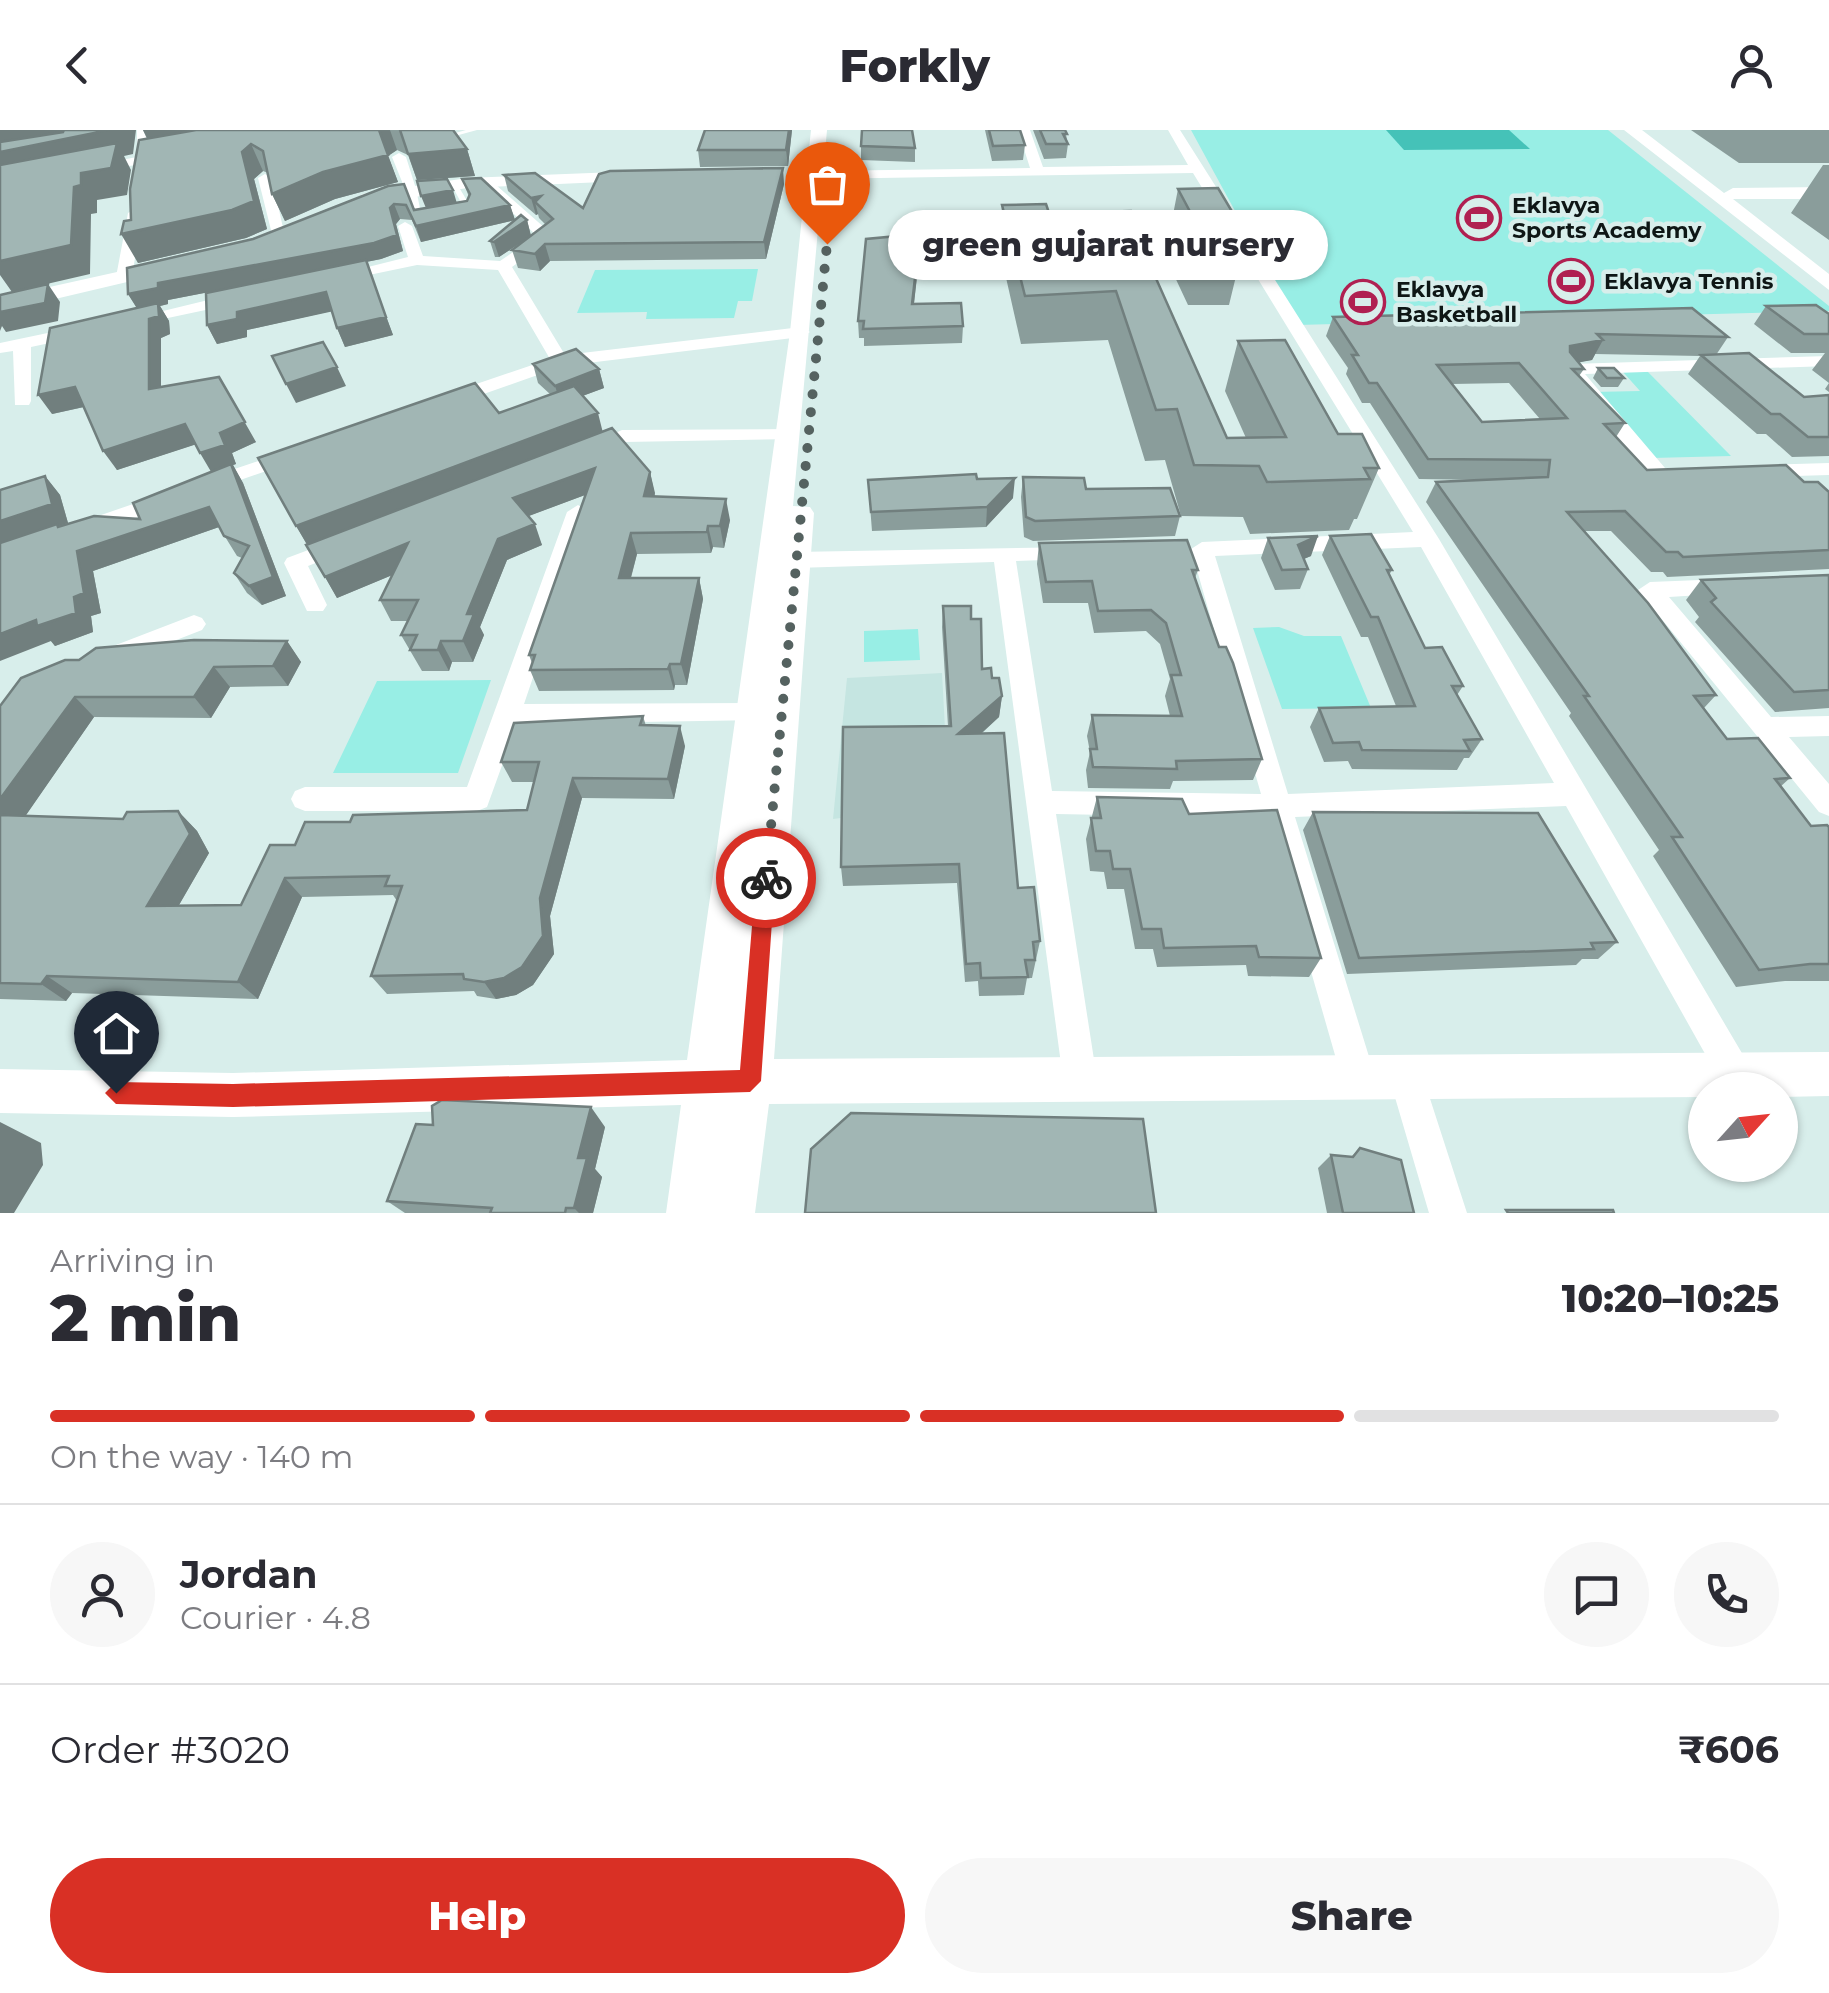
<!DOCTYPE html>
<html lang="en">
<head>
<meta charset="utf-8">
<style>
	body { margin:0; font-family:Montserrat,sans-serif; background:#f7f7f7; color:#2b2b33; height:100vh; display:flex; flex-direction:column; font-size:38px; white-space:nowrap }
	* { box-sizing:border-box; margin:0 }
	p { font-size:32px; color:#7c7c81 }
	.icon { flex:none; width:55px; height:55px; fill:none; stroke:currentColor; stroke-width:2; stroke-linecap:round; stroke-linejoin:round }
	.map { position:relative; height:1083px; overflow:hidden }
	.side { display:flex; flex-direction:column; background:#fff; flex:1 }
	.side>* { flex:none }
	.needle { width:65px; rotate:63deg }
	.controls { position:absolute; left:1688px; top:942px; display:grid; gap:20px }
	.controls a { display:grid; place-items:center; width:110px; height:110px; border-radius:50%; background:#fff; box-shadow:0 2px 8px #0004; font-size:50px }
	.pin { position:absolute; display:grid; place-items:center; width:85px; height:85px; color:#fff; margin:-102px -42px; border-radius:50% 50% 50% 0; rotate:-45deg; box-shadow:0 0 10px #0007 }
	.pin .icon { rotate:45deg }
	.courier { position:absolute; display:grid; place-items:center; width:100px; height:100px; margin:-50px; border:8px solid #d93025; border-radius:50%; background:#fff; color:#222; box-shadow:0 2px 12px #0007 }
	.bubble { position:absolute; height:70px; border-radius:35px; background:#fff; box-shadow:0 2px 8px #0004; font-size:32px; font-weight:800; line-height:70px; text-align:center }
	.head em { font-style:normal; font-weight:800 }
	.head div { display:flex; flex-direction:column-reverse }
	.head { display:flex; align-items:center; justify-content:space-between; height:170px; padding:0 50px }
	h1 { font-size:65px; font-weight:800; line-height:75px }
	.bar { display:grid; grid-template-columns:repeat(4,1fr); gap:15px 10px; align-content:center; height:120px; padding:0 50px }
	.bar i { height:12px; border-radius:8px; background:#e1e1e2 }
	.bar .active { background:#d93025 }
	.bar p { grid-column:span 4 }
	.line { display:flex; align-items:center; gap:25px; padding:0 50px; border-top:2px solid #e1e1e2 }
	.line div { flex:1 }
	.round { display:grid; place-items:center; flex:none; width:105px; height:105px; border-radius:52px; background:#f7f7f7 }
	.action { display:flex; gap:20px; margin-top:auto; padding:20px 50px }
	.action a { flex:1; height:115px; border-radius:60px; background:#d93025; color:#fff; font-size:40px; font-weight:800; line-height:115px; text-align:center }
	.action a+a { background:#f7f7f7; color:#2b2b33 }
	header { display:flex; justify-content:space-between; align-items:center; height:130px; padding:0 50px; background:#fff; font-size:45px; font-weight:800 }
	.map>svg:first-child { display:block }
	.built { fill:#c5e5e1 }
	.green { fill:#98eee5 }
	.water { fill:#45c2b8 }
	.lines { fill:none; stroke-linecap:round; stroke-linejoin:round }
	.service { fill:#fff; fill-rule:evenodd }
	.minor { fill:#fff; fill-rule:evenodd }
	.tertiary { fill:#fff; fill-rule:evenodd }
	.wall { fill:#8a9d9b; fill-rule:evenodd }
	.shaded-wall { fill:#717f7e }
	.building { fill:#a1b6b4; stroke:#717f7e; stroke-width:2.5; fill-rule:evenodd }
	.route { fill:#d93025 }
	.done { stroke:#556260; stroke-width:10; stroke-dasharray:0 18 }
	.labels { text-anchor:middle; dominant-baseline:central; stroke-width:9; stroke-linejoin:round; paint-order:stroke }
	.far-poi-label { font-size:22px; font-weight:bold; fill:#0e1615; stroke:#d8eeeb; text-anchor:start }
</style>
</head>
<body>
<header><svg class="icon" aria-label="back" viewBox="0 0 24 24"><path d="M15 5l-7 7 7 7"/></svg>Forkly<svg class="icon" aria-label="person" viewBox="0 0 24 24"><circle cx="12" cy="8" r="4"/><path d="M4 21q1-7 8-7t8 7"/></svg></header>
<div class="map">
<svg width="1829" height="1083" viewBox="0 0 1829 1083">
	<rect width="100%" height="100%" fill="#d8eeeb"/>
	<path class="built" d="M942,543L949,674L833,689L847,548Z"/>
	<path class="green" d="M1191,0H1608L1829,176V181L1297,195Z
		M758,139L752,171H738L734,188L646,189L647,182L577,183L595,140Z
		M1647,241L1731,326L1652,328L1593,262L1640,261L1623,242Z
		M1279,497L1304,506H1341L1371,578L1282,579L1253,498Z
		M918,499L920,530L864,532V501Z
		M491,550L458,643H333L377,551Z"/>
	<path class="water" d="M1386,0H1509L1530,19L1404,20Z"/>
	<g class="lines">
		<path class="service" d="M466,0H477L444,9L441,7Z
			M454,52L457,54L472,79L464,85L457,83L464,78L451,54Z
			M412,57L416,59L422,88H429V92H419L415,90L408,59Z"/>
		<path class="minor" d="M137,0H149V33L89,42V36L137,27Z
			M1018,0H1030L1043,37L1188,35L1168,0H1180L1439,409L1746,930L1751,942L1746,954L1734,959L1722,954L1566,676L1295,687L1375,946L1370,958L1358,963L1346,958L1341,946L1267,688L1056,684L1097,949L1092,961L1080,966L1068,961L1063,949L994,432L795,438L784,430L795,422L1080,417L1083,422L1080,427L1072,429L1016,431L1052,661L1261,664L1191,419L1202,412L1413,402L1193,43L817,49L810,45L817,41L1030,38ZM1421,417L1554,653L1288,664L1215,426Z
			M399,23L406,27L417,62L405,59L392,27Z
			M265,44L272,48L285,107L272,104L258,48Z
			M488,48L554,106L512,137L565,225L801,197L810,202L801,207L563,236L458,273H444V265L550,229L498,140L417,135L340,151L332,146L408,127L398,96L405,92L412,96L423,126L500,131L537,106L483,55L481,52Z
			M135,79L142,83L132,147L124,152L116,147L128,83Z
			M237,163L245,168L243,172L135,195L126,190Z
			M81,196L87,197V205L31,217V271L29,275H15L13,221L0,223V213Z
			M1829,226V236L1585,244L1665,338L1691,340L1694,344L1684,350L1652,349L1562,239L1571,234Z
			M788,299L798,305L795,309L625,312L590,325L580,319L622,300Z
			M291,320L301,326L298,330L206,362L196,356L199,351Z
			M1829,333V345L1759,347L1749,341L1759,335Z
			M168,362L175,364V374L83,406L72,399L75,394Z
			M578,375L589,382L524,574L753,573L762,576L766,583L762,590L517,594L487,677L477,681H305L295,677L291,669L295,661L305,657H467L567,382Z
			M343,407L351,409L354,414L351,419L308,436L327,475L323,481H307L284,433L287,428Z
			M1725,449L1737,457L1733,463L1669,467L1771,587L1829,586V606L1789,607L1829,654V686L1819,682L1638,460L1650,452Z
			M194,485L202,488L206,494L202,500L112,535L100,526L103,520Z
			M1406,930L1418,935L1423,947L1467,1083H1429L1389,947L1394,935Z"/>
		<path class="tertiary" d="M811,0H827L793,376L810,377L814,383L774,929L1829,922V966L1780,967V960H1705V967L769,974L755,1083H666L681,975L233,987L0,983V939L233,943L687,930L790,202Z
			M1624,0H1642L1724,63L1733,58L1829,57V69H1733L1829,144V160Z
			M642,41L648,42V50L467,58L363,76L354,70L363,64L467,48Z
			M171,130L181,136L178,140L0,182V168Z"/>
	</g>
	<path class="wall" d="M143,0H453L467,19L475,46L417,50L408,25L397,20L388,26L398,52L335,69L285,91L272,64L268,43L263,41L254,49L267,99L246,108L138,133L131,90L147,9Z
		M792,0L788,36L700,37L698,20Z
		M985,0H1020L1025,15L1023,30L992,31Z
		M1033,0H1065L1068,14L1066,28L1044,29Z
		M1691,0H1829V33H1739Z
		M861,16L915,18V32L861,30Z
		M1823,35H1829V110L1791,83Z
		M504,45L583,78L784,54L766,129L550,131L540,141L518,138L512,120L546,95L539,88L538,84L536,85L508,61Z
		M462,49L510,75L515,90L421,112L412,90L400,89L396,94L403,121L381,129L366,132L393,205L345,217L337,198L331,181L247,200V207L217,214L207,195L270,150L168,170V174L160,176L169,191L170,204L161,208V257L256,312L232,323L236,334L233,335L243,353L286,466L262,475L247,463L234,443L242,428L237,426L219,397L93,441L101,483L91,486L93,502L55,516L51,511L45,346L60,365L68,393L59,396L60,397L140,389L212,341L196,314L117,340L84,277L52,284L137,178L128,164L253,109L388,56L414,80L467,71L469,67Z
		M1178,59L1246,105L1229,175H1188L1165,126Z
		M1002,75L1049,83L1146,117L1144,123L1227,308H1246L1225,261L1238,211L1338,304L1379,338L1357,389H1354L1349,400L1250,404L1243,387L1181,386L1165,330L1145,331L1108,210L1021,214L1000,121Z
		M527,90L531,106L499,127H495L490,111Z
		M920,104V120L914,174L963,196L962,213L864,216V208H859L858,191Z
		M1766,176L1829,184V262L1825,259L1829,253L1812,240L1825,223H1791L1754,194Z
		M1333,187L1728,207L1716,225L1804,267L1829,265V326L1792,327L1766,304H1757L1688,244L1700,226L1595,224L1592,230L1578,232L1584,239L1579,246L1625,293L1616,307L1647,340L1804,352L1829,362V439L1667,447L1663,442H1651L1611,401H1585L1716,565L1704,578L1727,609L1790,648L1780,657L1811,696L1829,697V851H1785L1736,857L1653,726L1659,720L1569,586L1571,583L1426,372L1436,352L1481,350L1419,349L1370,273H1362L1346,244L1348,238L1326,206ZM1509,253L1540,289L1482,292L1452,254Z
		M533,234L599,239L604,258L582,266L603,302L650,342L655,366L730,390L724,418L713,417L711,423L637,424L631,448H699L703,469L687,555H675L674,560L539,561L530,540L532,533L529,525L585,365L528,386L542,415L507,430L480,497L484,505L473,532H452L449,541H422L401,505L408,491H391L380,470L392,445L337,468L258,328L499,283L551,265L538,253Z
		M1598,238L1624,248L1618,257H1601L1593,248Z
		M1023,347L1086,359L1180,386L1175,406L1033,411L1024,407L1021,367Z
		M977,349L1013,368L986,397L872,401L868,350Z
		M1330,406L1392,440L1389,445L1425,518L1463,556L1457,565L1482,609L1469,628H1464L1457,640L1352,639L1348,631L1324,632L1310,597L1319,578L1396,576L1368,507H1361L1322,425Z
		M1268,408L1311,426L1304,429L1308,439L1300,459L1275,460L1261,428Z
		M1039,413L1198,440L1195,448L1219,517L1262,629L1253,650L1173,651L1170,659L1088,658L1086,640L1090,622L1087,606L1092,585L1170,586L1165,566L1170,549L1160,514L1146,501L1094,503L1088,473H1043L1037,434Z
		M1829,445V578L1775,582L1695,492L1699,487L1686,470L1701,450Z
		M943,476L971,489L982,539L992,548L1002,566L999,587L981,604L1018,758L1040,811L1032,848H1027L1024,865L979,866L978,851L965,852L957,753L843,756L841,737L948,596L942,497Z
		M287,511L301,532L288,556L230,557L211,588L94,587L25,686L123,689L178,681L197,701L209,723L179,775H241L295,715L350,692L527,680L534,652H512L501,632L643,586L646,596L685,616L674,669L582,668L550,786L554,824L533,855L516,865L496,869L477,866L474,861L387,864L371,846L397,771L393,765L302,767L258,869L72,863L66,871L0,869V576L79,530Z
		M1097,667L1189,684L1321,828L1309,847L1248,846L1246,835L1157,837L1153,819H1135L1124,759H1107L1104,742L1090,741L1086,709Z
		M1313,682L1617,812L1598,829H1582L1576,835L1347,844L1303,700Z
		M605,997L595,1039L602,1047L593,1083H405L387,1071Z
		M1360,1018L1414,1083H1327L1318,1038L1331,1025L1351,1027Z"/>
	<path class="shaded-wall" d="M0,0H136L133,24L124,26L131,40L127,65L97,70V83L91,84L90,144L12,162L0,145Z
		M143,0H266L154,21Z
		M379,0H390L397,20L388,26Z
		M789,0H792L788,36L786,20Z
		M251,14L263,41L254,49L267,99L246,108L138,133L121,104L242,22Z
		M467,19L475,46L417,50L408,24Z
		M388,25L398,52L335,69L285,91L272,64L323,42Z
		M783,38L784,54L766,129L764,112Z
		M453,60L458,77L428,83L421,66Z
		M541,66L535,72L538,84L536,85L531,68Z
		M394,74L400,89L396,94L403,121L381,129L366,132L393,205L345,217L337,198L366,132L168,170V174L160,176L169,191L170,204L161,208V278L149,259L138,180L128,164L390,78Z
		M510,75L515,90L421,112L416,96Z
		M527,90L531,106L499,127L494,112Z
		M920,104V120L912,190V174Z
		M545,114L550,131L540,141L535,124Z
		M48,154L60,172L58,191L6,202L2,196L0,201V182Z
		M326,162L334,181L247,200V207L217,214L207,195L237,182Z
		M1603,210L1592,230L1560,236L1570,216Z
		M337,237L346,256L296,273L286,254Z
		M599,239L604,258L561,274L555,256Z
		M219,247L256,312L232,323L236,334L233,335L243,353L286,466L262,475L249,456L273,447L200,323L220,303Z
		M75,257L88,276L52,284L38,265Z
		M598,283L603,303L308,416L296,396Z
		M185,294L197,314L117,340L103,321Z
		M595,338L601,359L521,389L513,368Z
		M650,342L655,363L650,387L644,366Z
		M45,346L60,365L68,393L59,396L73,413L0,416V391Z
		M1015,348L1013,368L986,397L987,377Z
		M726,369L730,390L724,418L720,396Z
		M209,377L222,396L93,441L101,483L91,486L93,502L55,516L51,511L0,531V504L74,467L77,421Z
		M535,394L542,415L507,430L480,497L484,505L473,532L463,511L467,484L498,409Z
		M708,396L713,417L711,423L707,402Z
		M631,403L637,424L625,469L619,448Z
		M1318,406L1311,426L1291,434L1298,415Z
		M408,413L419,434L337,468L325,447Z
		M699,448L703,469L687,555L681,534Z
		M287,511L301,532L288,556L273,536Z
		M441,511L452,532L449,541L438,520Z
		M670,534L675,555L674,560L668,539Z
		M214,537L230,557L211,588L194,567Z
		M1002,566L999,587L957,625L958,604Z
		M75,567L94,587L13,704L0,694V669Z
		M680,596L685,616L674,669L668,649Z
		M573,648L582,668L550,786L554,824L533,855L516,865L496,869L484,852L540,768Z
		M178,681L197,701L209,723L168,794L147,776Z
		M285,748L302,767L258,869L238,852Z
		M47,846L72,863L66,871L41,854Z
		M591,977L605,997L595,1039L602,1047L593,1083H579L574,1078L578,1028Z
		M0,992L41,1013L43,1035L14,1083H0Z"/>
	<path class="building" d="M64,0H109L0,22V12L63,2Z
		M196,0H379L388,25L323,42L272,64L263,21L251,14L242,22L254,71L232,80L121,104L124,91L131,90L130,59L139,10Z
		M400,0H453L467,19L408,24Z
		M705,0H789L786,20H698Z
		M862,0H912L915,18L861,16Z
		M989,0H1020L1025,15L993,16Z
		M1040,0H1065L1067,4H1063L1068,14H1046Z
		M117,13L111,38L81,43V55L74,57L71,115L0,131V35Z
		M783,38L764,112L545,114L535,124L512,120L553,89L535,72L541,66L531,68L504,45L535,43L583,78L599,44L610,41Z
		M481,48L510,75L416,96L406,75L394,74L390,78L397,105L374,113L158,153V158L128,164L127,138L253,109L388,56L404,54L414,80L467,71L470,64L462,49Z
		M447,49L453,60L421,66L417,51Z
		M1218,58L1246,105L1203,106L1178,59Z
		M1046,74L1049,83L1131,81L1146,117H1142L1227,308L1286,307L1238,211L1285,210L1338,304H1362L1379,338H1364L1370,349L1267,352L1259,336L1194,335L1177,279L1156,280L1116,161L1025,166L1002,75Z
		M521,85L527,90L494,112L490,111Z
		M920,104L912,174L961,173L963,196L863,199L864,191H858L866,109Z
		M366,130L386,187L337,198L326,162L237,182V189L207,195L206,163Z
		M48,154L45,173L0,182V165Z
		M158,173L159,186L149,189V259L219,247L245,292L220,303L225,315L200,323L185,294L103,321L75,257L38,265L50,198Z
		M1816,175L1829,184V204H1804L1766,176Z
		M1692,178L1728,207L1597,204L1603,210L1570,216V222L1584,239H1572L1625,293L1604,294L1647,340L1786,335L1804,352H1818L1829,362V420L1683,427L1678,422H1666L1625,381L1567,382L1648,473L1716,565L1694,566L1727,609L1758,608L1790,648L1775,649L1811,696L1827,695L1829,697V834H1810L1759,840L1672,707H1682L1584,566H1589L1436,352L1548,347L1550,330L1428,329L1377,253H1369L1352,225H1358L1333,187ZM1519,233L1567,288L1482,292L1437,235Z
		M323,212L337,237L286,254L272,226Z
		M576,219L599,239L555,256L533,234Z
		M1749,223L1804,267L1829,265V307H1808L1780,284H1771L1701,225Z
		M1598,238H1614L1624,248H1607Z
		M475,253L499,283L574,256L598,283L296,396L258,328Z
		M612,298L650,342L644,366L726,369L720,396H708L707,402L631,403L619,448H699L681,534H670L668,539L530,540L535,525H529L595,338L513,368L535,394L498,409L467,484H474L463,511H441L438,520H410L417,505H401L418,470H380L408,413L325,447L306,415Z
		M231,334L273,447L249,456L234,443L249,416L224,406L209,377L77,421L84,463L74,467L76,483L37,496L36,490L0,504V413L57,394L58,397L94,386L140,389L133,373Z
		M976,344L977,349L1015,348L987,377L871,382L868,350Z
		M45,346L52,374L0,391V360Z
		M1023,347L1084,348L1086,359L1170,358L1180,386L1035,391L1026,387Z
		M1371,404L1392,440H1387L1425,518L1442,517L1463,556H1452L1482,609L1464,610L1470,621L1362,620L1359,612L1333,613L1319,578L1415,576L1378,487H1371L1330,406Z
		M1318,406L1298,415L1308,439L1282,440L1268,408Z
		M1187,410L1198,440H1192L1219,517H1226L1233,533L1262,629L1176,631L1177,639L1093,637L1090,619H1097L1092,585L1182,586L1171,545H1181L1166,493L1151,480L1098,481L1092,451L1046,452L1039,413Z
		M1829,445V560L1794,562L1711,472L1716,468L1701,450Z
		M943,476H971V489H981L982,539L991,538L992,548H999L1002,566L958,604L1004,603L1018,758L1034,757L1040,811L1033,812L1035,830H1025L1028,847L981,848L980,833L966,834L959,734L841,737L843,597L951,596Z
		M194,510L287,511L273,536L214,537L194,567H75L0,669V576L21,548L65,530H79L96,518Z
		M643,586L640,595L680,596L668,649L573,648L540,768L543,806L522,837L504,848L484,852L464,849L463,844L371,846L402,756H385L389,746L285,748L238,852L47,846L41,854L0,853V685L123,689L127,682L178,681L190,704L147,776L241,775L270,715H295L305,692H350L353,685L527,680L539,632H501L514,593Z
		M1097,667L1182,669L1189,684L1277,680L1321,828L1259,827L1256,816L1164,818L1161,799H1142L1130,739H1113L1110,721H1096L1091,688H1101Z
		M1313,682L1538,683L1617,812L1591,813L1594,819L1359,828Z
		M442,970L591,977L578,1028H587L574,1078H566L565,1083H490L492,1078L387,1071L416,994L433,995L432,976Z
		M851,983L1143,989L1156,1083H805L811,1019Z
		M1360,1018L1401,1030L1414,1083H1343L1331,1025L1353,1027Z
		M1506,1080H1613L1614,1083H1508Z"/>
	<path class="route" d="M766,739L775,748L761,951L750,962L233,977L116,974L105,963L116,952L233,954L740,940L756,748Z"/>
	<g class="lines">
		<path class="done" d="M766,748L827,114"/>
	</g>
	<defs>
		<symbol id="stadium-ring" viewBox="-11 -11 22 22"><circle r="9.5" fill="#d8eeeb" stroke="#b02051" stroke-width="1.5"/><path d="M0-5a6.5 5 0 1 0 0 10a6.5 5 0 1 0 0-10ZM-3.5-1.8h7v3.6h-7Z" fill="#b02051"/></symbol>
	</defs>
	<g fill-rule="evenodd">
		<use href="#stadium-ring" x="1454" y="63" width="50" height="50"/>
		<use href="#stadium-ring" x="1546" y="126" width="50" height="50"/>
		<use href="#stadium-ring" x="1338" y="147" width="50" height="50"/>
	</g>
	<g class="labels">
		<g class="far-poi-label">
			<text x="1512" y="75">Eklavya<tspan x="1512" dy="25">Sports Academy</tspan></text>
			<text x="1604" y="151">Eklavya Tennis</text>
			<text x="1396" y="159">Eklavya<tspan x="1396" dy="25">Basketball</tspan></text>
		</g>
	</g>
</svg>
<div class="controls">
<a><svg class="needle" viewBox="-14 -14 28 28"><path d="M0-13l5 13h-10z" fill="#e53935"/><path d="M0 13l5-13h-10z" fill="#7c7c81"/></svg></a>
</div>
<div class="pin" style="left:827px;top:114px;background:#ea580c"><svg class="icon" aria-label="bag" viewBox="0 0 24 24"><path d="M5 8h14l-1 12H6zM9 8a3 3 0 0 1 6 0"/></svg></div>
<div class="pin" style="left:116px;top:963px;background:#1f2937"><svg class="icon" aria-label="home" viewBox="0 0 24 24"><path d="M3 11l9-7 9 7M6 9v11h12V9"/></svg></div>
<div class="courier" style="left:766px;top:748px"><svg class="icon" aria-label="bike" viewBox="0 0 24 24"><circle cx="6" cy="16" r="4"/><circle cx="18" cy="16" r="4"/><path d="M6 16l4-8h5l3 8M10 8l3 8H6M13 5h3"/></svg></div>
<div class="bubble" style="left:888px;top:80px;width:440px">green gujarat nursery</div>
</div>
<section class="side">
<div class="head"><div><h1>2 min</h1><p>Arriving in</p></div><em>10:20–10:25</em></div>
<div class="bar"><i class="active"></i><i class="active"></i><i class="active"></i><i></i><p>On the way · 140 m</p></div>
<div class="line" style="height:180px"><a class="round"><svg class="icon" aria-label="person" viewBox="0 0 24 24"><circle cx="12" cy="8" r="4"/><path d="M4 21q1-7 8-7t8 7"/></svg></a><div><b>Jordan</b><p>Courier · 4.8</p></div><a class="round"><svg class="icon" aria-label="chat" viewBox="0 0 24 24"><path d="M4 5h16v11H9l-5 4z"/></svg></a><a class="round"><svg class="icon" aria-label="phone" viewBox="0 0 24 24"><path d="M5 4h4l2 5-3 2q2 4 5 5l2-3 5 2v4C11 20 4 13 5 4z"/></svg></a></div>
<div class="line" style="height:130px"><div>Order #3020</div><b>₹606</b></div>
<div class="action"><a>Help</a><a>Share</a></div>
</section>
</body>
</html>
